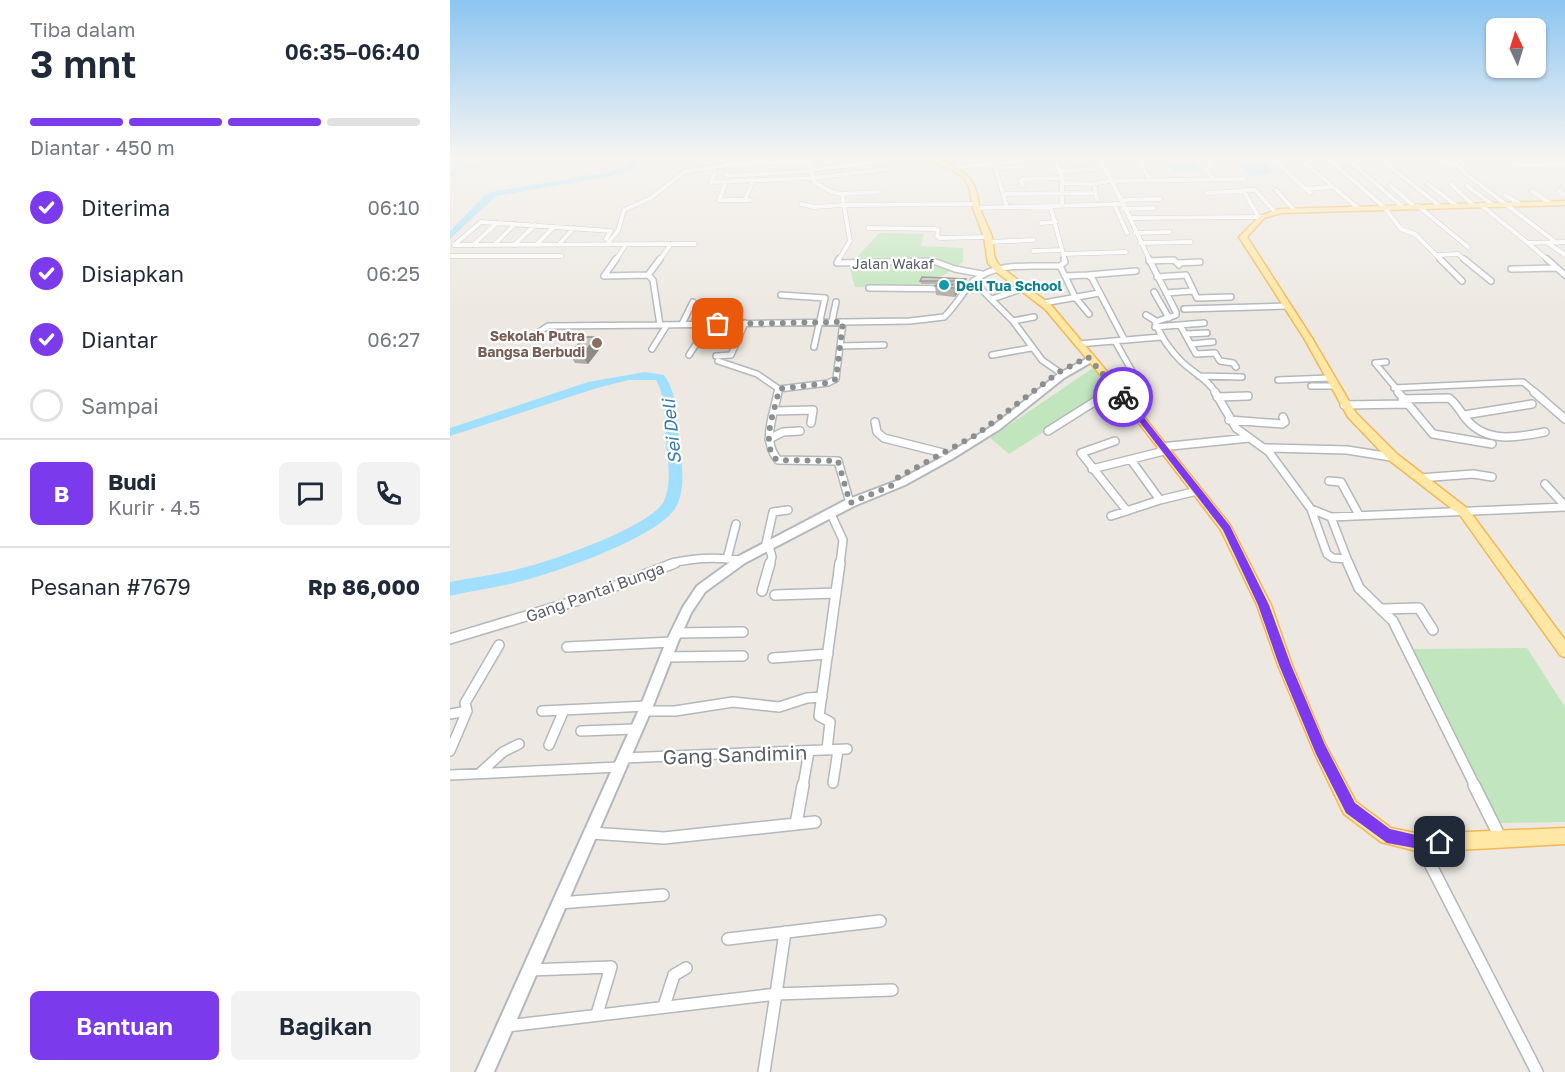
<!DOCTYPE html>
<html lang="id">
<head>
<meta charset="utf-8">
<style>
	body { margin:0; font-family:"Golos Text",sans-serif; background:#f2f2f3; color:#1f2937; height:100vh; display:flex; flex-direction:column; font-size:22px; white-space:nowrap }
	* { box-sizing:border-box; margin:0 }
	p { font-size:20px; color:#747a83 }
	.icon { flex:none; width:33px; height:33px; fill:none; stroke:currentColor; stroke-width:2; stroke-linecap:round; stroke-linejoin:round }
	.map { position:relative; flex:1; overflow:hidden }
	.side { display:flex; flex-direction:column; background:#fff; width:450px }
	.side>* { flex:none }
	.needle { width:39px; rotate:356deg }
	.controls { position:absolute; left:1036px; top:18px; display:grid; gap:12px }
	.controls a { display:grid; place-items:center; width:60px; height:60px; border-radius:9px; background:#fff; box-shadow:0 2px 4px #0004; font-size:30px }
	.pin { position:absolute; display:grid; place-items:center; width:51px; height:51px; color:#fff; margin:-26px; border-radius:12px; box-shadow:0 3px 9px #0006 }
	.courier { position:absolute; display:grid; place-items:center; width:60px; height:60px; margin:-30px; border:4px solid #7c3aed; border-radius:50%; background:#fff; color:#222; box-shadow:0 2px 8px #0007 }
	.summary em { font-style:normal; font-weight:600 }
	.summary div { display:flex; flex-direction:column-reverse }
	.summary { display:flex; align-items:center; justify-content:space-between; height:102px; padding:0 30px }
	h1 { font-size:39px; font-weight:600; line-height:45px }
	.bar { display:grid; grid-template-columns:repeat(4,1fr); gap:9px 6px; align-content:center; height:72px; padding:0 30px }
	.bar i { height:8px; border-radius:4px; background:#e0e1e3 }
	.bar .on { background:#7c3aed }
	.bar p { grid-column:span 4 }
	.line { display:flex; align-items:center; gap:15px; padding:0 30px; border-top:2px solid #e0e1e3 }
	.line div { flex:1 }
	.round { display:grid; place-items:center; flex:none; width:63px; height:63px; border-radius:9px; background:#f2f2f3 }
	ol { padding:0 30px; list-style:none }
	li { display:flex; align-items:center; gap:18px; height:66px }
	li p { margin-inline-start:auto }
	li .icon { padding:6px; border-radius:50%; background:#7c3aed; color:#fff; stroke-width:4 }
	li:last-child { color:#747a83 }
	li i { width:33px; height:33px; border:3px solid #e0e1e3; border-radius:50% }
	.primary-button { display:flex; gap:12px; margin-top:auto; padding:12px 30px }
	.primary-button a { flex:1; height:69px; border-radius:9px; background:#7c3aed; color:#fff; font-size:24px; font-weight:600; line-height:69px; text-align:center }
	.primary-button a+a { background:#f2f2f3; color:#1f2937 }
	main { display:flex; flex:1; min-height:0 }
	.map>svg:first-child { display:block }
	.green { fill:#c1e6bd }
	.water { fill:#a0dfff }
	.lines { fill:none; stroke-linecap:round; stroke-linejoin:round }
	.stream { stroke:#a0dfff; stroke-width:1.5 }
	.river { fill:#a0dfff; fill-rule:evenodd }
	.street-far4-casing { stroke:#b4b8bc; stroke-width:5 }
	.street-far3-casing { stroke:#b4b8bc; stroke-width:8 }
	.street-far2-casing { stroke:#b4b8bc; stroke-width:10 }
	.street-far1-casing { stroke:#b4b8bc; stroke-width:12 }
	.street-casing { stroke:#b4b8bc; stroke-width:14 }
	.secondary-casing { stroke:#b3b8bd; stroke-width:4 }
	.primary-casing { stroke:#f4b754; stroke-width:3 }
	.street-far4 { stroke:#fff; stroke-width:4 }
	.street-far3 { stroke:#fff; stroke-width:5 }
	.street-far2 { stroke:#fff; stroke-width:7 }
	.street-far1 { stroke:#fff; stroke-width:9 }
	.street { stroke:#fff; stroke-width:11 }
	.secondary { fill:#fff; fill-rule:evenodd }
	.primary { fill:#ffe7a5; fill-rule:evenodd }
	.wall { fill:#afaaa5 }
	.shaded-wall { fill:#8e8b86 }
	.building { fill:#cbc6c0; stroke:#8e8b86; stroke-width:1.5 }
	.route { fill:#7c3aed }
	.done { stroke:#8d8f8f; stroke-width:6; stroke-dasharray:0 10.8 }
	.culture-dot { fill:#0f9aa8; stroke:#fff; stroke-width:2 }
	.education-dot { fill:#8d6e63; stroke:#fff; stroke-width:2 }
	.labels { text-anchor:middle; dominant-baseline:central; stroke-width:4.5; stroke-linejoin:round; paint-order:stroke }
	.far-street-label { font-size:14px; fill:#5a5f63; stroke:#fff }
	.far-culture-label { font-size:14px; font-weight:bold; fill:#0d838f; stroke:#fff; text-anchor:start }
	.far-education-label { font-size:14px; font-weight:bold; fill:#785e54; stroke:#fff; text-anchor:end }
	.street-label { font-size:16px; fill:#5a5f63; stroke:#fff }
	.water-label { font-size:18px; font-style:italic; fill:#397baa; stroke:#fff }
	.near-street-label { font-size:20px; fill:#5a5f63; stroke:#fff }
</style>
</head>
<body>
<main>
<section class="side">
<div class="summary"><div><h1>3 mnt</h1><p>Tiba dalam</p></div><em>06:35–06:40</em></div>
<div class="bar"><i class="on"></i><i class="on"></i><i class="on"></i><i></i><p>Diantar · 450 m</p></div>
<ol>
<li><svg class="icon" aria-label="check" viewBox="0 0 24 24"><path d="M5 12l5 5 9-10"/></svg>Diterima<p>06:10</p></li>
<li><svg class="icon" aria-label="check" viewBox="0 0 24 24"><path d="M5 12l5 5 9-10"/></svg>Disiapkan<p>06:25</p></li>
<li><svg class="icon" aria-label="check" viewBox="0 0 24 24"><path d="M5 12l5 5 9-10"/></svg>Diantar<p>06:27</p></li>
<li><i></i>Sampai</li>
</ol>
<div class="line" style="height:108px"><b class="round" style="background:#7c3aed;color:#fff">B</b><div><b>Budi</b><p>Kurir · 4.5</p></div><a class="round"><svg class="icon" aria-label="chat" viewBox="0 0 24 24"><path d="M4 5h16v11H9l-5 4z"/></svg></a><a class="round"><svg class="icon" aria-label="phone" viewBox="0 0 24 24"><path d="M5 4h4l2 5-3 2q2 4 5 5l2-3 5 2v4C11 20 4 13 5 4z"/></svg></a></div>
<div class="line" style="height:78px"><div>Pesanan #7679</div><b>Rp 86,000</b></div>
<div class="primary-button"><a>Bantuan</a><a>Bagikan</a></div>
</section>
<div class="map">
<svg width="1115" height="1072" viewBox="0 0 1115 1072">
	<rect width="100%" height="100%" fill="#ede9e2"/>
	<path class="green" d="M429,233L474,234L471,246L513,248V262L488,279H471L469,287H405L399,266Z
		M643,368L663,388L559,454L540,438Z
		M1077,648L1115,707V822L1050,823L963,649Z"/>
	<path class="water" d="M715,158H743L752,171H723Z
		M814,161L823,172L799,176L788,162Z"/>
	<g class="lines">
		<path class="stream" d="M0,175L5,173H0L5,169L26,167L21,165L27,163L30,158"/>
		<path class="river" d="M182,158H189L184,168L161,176L46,196L0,239V231L34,196L41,192L159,172L178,165Z
			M195,372L214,375C228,395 226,417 229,440C231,462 237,486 226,507C209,537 109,571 76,580C51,587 25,590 0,596V582C25,577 51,574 76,567C104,560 202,526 214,501C222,483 218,461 216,442C214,422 217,399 206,380H179L147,388L0,436V428L138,382Z"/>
		<defs>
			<path id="street-far4" d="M542,158L557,207
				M604,158L612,177V205
				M650,158L680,218L812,217
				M687,158L700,179
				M758,158L761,166L756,169L764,180
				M822,158L860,193
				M849,158L908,208
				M877,158L934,207L951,229L965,234L992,261
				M896,158L953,207
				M929,158L990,206
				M991,158L1000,164L1008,165L1016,174L1107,243
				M517,161L518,159L540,158
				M359,162L364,182L382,192L392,194L394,205L526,204
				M1058,162L1069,165L1115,164
				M502,168L601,158
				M548,168L569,167
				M361,170L434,161
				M613,171L647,169
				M265,173L261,182L364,178L438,169
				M276,173V176L361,171
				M663,181L795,179
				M276,182L269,200H300
				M612,183L644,184
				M978,184L1007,206
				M1001,184L1023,205
				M572,185L571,180L573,179L614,178
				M940,185L965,207
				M1017,186L1043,205
				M856,189L883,187
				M826,190L844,210
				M1082,191L1100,203
				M1109,191L1115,195
				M757,193L793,191
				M391,194L428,192
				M554,194L646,193
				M1055,195L1070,204
				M647,199L644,184L659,181
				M295,200L303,181
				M672,200L710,199
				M351,204L364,207L394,205L400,241L388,261
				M664,204L677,233
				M600,205L615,261
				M1031,205L1078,243
				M968,206L1018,247
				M526,208L674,204
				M673,209L704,208
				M808,216L793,190H805L824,211
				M680,218L700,261
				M591,223L606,222
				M418,228L485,229L488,230L487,236L490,238L538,237
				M685,233L720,232
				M538,242L584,240
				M690,243L741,242
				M1098,243L1115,255
				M157,244L168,231L174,210L201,198L234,172L283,164L359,162
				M4,245L245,244
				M4,245L31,222L161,231L156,239
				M23,245L47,223
				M44,245L65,224
				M64,245L85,225
				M86,245L104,227
				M108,245L124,228
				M583,251L612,250
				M613,254L676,252
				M987,255L1008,254L1016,261
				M0,256H112
				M165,261L175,246
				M209,261L221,244
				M707,261H725
				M1099,261L1078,243L1115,242"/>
			<path id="street-far3" d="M166,259L154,276L198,275
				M699,259L726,312V315L705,322C711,337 720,350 731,361C743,373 757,378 766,393
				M990,259L1012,281
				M1014,259L1041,281
				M699,261L724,260L729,265
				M387,263L389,259
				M387,263L483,261L505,269L532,274
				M728,263L750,262
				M610,266L615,262L614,259
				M610,266L615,276L638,275L642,278L674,339
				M1107,268L1115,275
				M1061,269L1107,268L1097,259
				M198,275L203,280L210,325L460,321L494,317C506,306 512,292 524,281C546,261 583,267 610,266
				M198,275L210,259
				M638,275L686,271
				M615,276L625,297L639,314
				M707,277L736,275L747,298L781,297
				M523,281L563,321L592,360L609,372
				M419,288L517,289
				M704,292L719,318
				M716,293L743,291
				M331,295L375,298L364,347
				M542,299L574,288
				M594,303L649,293
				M734,309L837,306
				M696,315L706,321
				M382,321L386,302
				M563,321L584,317
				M232,324L243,302
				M247,324L248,321L245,320L250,309
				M268,324L275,302
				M730,325L746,354L765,353L770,361L783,363L786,367
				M705,327L754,323
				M86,334L98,326L210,325
				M735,334L757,333
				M665,341L687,380
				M628,344L711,337
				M741,344L763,342
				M390,346L434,345
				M202,349L217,325
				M239,355L259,324
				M542,355L581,348
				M266,356L281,355L295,323
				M268,361L307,374L329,389
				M936,362L925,363L950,393
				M749,376L792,377
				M828,380L879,378
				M861,386H884
				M944,388L1073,382L1086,393
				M328,393L329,389L378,383L386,379L393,322
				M658,393L666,388"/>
			<path id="street-far2" d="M328,392C324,415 311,440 328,460L388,461L400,503
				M765,392L786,428L819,452L861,509L881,517L1115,507
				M948,392L983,434L1042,444
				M1084,392L1115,419
				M767,397L798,396
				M952,399L999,398C1007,404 1011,413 1017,420C1038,444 1068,437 1095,432
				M894,405L957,404
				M324,411L363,410L361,423
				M1014,415L1082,404
				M779,420L832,424L835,422L833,417
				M425,422L427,432L434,438L493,453
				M598,431L660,392
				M319,439L333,432L350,431
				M665,441L631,453L677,511
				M711,447L799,438
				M815,448L897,450L941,457
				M642,469L714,451
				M970,478L1023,474L1042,477
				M879,481L891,482L909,515
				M1095,484L1115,506
				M710,500L747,491
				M861,509L877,554L883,558L897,559
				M381,514L393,540L390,564
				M661,516L710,500L681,460
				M881,517L899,564
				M319,546L322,557L320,564
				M315,548L323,512L338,510
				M277,559L286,524
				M219,564C244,557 266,557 291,560"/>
			<path id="street-far1" d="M898,563L909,588L943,621L1025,786
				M312,591L320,563
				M325,595L386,593
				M933,609L969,608L983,630
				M226,633L293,632
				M0,639L129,600L225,563
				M117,647L222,642
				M216,657L293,656
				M323,658L378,654
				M92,711L197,706
				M194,711H225L283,702L329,707L357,698L372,697
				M0,714L17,711
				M131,731L185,729
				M99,745L114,710
				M377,750L380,722L369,716L390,563
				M0,751L17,711L15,703L49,645
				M173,758L397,749
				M31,772L53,752L69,744
				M0,775L168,767
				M383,783L388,750
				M353,786L359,751"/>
			<path id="street" d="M1024,785L1051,839
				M346,824L353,785
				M141,833L214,838L365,822
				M970,844L1087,1072
				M109,903L213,895
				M335,932L326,994L442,990
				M278,939L430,921
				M80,970L161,967L147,1014
				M214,1006L224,975L236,968
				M57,1026L326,994L314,1072"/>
			<path id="secondary" d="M638,358H641L645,360L614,378L550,429L502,459L455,485L404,506L295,563L255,592L241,613L228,642L203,706L44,1072H26L191,705L216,642L233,607L247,586L287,557L396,500L449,480L496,455L544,425L608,374Z"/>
			<path id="primary" d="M471,158C489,156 519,170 525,188C528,195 528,204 531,211C534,220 539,228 542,237C545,250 541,257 551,267L601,305L675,393L780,525L821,605L842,665L875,744L906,802L941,828L970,834L1115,828V844L970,852L931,842L894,814L865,754L828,665L807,605L771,530L669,397L595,309L545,271L538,263L534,237L523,208L519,187L514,178L500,169Z
				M1115,201V205L831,213L814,218L797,237L862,338L906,413L947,454L1018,509L1115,640V657L1110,655L1010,515L939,460L898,417L854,338L789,237L810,216L830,209Z"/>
		</defs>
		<use href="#street-far4" class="street-far4-casing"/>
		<use href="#street-far3" class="street-far3-casing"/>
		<use href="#street-far2" class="street-far2-casing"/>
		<use href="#street-far1" class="street-far1-casing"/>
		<use href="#street" class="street-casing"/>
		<use href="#secondary" class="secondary-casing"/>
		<use href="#primary" class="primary-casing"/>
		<use href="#street-far4" class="street-far4"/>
		<use href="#street-far3" class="street-far3"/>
		<use href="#street-far2" class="street-far2"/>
		<use href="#street-far1" class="street-far1"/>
		<use href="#street" class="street"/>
		<use href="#secondary" class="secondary"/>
		<use href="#primary" class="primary"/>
	</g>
	<path class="wall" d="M516,279V282L514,284H471L470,281Z
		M506,285L507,294L505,297L486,295L485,286Z
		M147,337L152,346L138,364L125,363L120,354Z"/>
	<path class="shaded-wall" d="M506,285L507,294L505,297L504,288Z
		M147,337L152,346L138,364L132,355Z"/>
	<path class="building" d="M472,277L516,279L514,281H470Z
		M487,284L506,285L504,288L485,286Z
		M135,337H147L132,355L120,354Z"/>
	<linearGradient id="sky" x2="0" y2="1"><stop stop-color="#8bc5f1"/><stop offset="0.51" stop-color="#f7f5f2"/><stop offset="1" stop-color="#f7f5f2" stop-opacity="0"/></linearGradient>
	<rect width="1115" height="308" fill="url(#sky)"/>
	<path class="route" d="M671,395H676L780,526L819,605L841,665L875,745L905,803L940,829L970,836L990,835L995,837L997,842L995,847L970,849L937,843L896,813L866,754L829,665L808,605L773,530L671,398Z"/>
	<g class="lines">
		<path class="done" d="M268,324L393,322L386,379L378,383L329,389C326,409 309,444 327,460L388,461L400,503L441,486L447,478L526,435L609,372L638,357L673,397"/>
	</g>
	<circle class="culture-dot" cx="494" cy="285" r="6"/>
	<circle class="education-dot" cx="147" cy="343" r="6"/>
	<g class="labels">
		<g class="far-street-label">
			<text x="443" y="263">Jalan Wakaf</text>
		</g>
		<g class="far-culture-label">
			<text x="506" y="285">Deli Tua School</text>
		</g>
		<g class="far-education-label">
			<text x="135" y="335">Sekolah Putra<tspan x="135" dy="16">Bangsa Berbudi</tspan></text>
		</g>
		<g class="street-label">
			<text transform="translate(145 592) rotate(-20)">Gang Pantai Bunga</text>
		</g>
		<g class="water-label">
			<text transform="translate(221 432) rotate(-96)">Sei Deli</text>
		</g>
		<g class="near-street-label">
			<text transform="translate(285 754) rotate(-2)">Gang Sandimin</text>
		</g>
	</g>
</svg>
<div class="controls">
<a><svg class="needle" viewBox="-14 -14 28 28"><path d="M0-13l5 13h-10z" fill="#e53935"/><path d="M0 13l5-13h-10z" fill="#747a83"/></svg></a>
</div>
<div class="pin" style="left:268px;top:324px;background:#ea580c"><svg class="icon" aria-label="bag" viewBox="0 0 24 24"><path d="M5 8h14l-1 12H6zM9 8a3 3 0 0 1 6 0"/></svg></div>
<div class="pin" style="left:990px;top:842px;background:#1f2937"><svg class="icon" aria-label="home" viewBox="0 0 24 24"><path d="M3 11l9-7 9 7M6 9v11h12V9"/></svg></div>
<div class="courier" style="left:673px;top:397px"><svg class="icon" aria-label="bike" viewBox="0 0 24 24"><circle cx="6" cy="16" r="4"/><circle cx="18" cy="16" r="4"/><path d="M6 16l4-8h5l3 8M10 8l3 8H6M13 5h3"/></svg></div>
</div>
</main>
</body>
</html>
